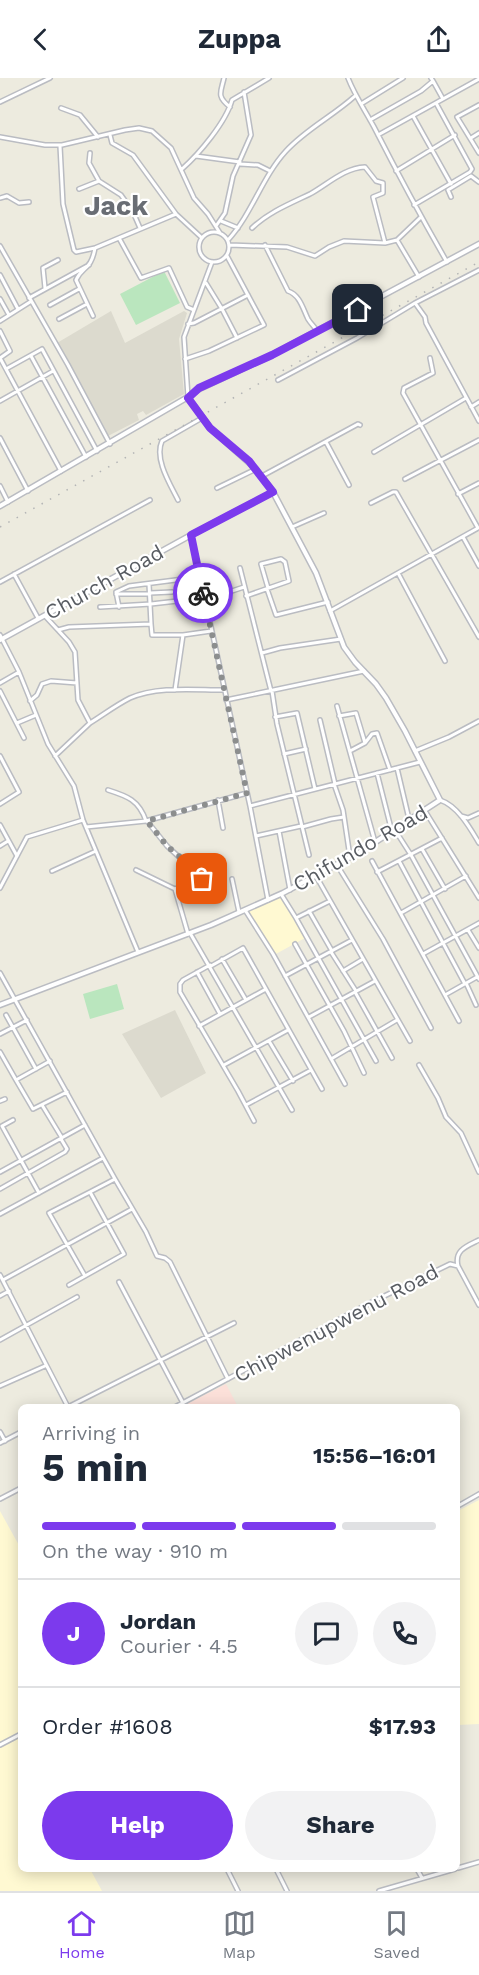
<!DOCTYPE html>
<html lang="en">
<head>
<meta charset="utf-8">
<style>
	body { margin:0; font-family:"Work Sans",sans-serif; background:#f2f2f3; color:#1f2937; height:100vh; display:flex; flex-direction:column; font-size:22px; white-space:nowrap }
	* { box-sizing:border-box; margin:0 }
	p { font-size:20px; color:#747a83 }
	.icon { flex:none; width:33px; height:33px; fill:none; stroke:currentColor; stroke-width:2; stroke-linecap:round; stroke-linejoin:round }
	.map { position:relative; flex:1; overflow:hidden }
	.details { position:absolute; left:18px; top:1326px; width:442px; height:468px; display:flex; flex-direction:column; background:#fff; border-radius:9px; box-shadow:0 3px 15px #0003 }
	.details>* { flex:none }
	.pin { position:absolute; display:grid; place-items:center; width:51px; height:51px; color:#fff; margin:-26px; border-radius:12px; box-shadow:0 3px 9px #0006 }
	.courier { position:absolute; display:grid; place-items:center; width:60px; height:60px; margin:-30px; border:4px solid #7c3aed; border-radius:50%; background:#fff; color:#222; box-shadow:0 2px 8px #0007 }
	.headline em { font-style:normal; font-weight:700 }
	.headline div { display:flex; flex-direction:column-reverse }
	.headline { display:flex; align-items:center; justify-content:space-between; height:102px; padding:0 24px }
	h1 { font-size:39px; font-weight:700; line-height:45px }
	.bar { display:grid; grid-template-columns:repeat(4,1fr); gap:9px 6px; align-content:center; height:72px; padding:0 24px }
	.bar i { height:8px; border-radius:4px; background:#e0e1e3 }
	.bar .current { background:#7c3aed }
	.bar p { grid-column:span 4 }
	.line { display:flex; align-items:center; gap:15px; padding:0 24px; border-top:2px solid #e0e1e3 }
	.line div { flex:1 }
	.round { display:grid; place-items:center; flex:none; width:63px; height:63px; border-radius:32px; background:#f2f2f3 }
	.button { display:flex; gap:12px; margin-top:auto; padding:12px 24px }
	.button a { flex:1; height:69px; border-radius:36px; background:#7c3aed; color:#fff; font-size:24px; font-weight:700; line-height:69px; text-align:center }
	.button a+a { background:#f2f2f3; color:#1f2937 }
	header { display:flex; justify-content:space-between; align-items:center; height:78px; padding:0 24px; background:#fff; font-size:27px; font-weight:700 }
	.tab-bar { display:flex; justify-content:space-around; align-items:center; height:84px; border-top:2px solid #e0e1e3; background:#fff; font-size:16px; color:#747a83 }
	.tab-bar a { display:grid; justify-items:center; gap:3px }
	.tab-bar .current { color:#7c3aed }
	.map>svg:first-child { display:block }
	.commercial { fill:#fff9d2 }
	.education { fill:#dcdace }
	.medical { fill:#fce0d9 }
	.green { fill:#bae6be }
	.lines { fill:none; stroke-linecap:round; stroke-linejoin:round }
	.minor-casing { stroke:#babcc2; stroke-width:6 }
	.tertiary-casing { stroke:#babcc2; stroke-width:7 }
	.minor { stroke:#fff; stroke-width:3 }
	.tertiary { stroke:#fff; stroke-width:4 }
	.rail { stroke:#b3b4b5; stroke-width:1.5; stroke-dasharray:1.5 8; stroke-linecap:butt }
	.done { stroke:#8c8e8e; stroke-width:6; stroke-dasharray:0 10.8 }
	.route { stroke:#7c3aed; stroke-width:8 }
	.labels { text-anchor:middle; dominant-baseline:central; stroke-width:4.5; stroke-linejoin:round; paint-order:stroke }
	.street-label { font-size:21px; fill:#585c62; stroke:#fff }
	.district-label { font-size:27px; font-weight:bold; fill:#696d74; stroke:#fff }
</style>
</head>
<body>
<header><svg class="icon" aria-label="back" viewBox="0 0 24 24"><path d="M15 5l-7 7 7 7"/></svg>Zuppa<svg class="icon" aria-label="share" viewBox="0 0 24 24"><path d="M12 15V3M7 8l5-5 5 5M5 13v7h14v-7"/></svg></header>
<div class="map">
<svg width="479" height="1813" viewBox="0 0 479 1813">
	<rect width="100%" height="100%" fill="#edebdf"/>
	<path class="commercial" d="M282,816L305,860L274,877L247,832Z
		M479,1422V1646L458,1647V1433Z
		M0,1433L21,1471V1791H90L102,1813H0Z"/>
	<path class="education" d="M111,233L125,265L184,233L187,235L179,261L184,316L146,337L143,333L137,336L139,342L108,358L57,265Z
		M175,932L206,995L161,1020L122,956Z"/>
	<path class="medical" d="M226,1306L238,1329H181Z"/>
	<path class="green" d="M164,193L180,225L136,247L120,216Z
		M117,906L124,931L90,941L83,916Z"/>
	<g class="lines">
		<defs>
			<path id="minor" d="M224,0C221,14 216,18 230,29
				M348,0C355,18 365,32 374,49C397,94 421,139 447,184
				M433,3L443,21
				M0,24L50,0
				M361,26L403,0
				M479,27L457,39L479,75
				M61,30L80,37L98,59
				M413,38L451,106
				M370,42L421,13L433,3L431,0
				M110,57L112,65L133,77L176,136
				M378,57L479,1
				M0,59L45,67H62L125,52L139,50L152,53L171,70L194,120L208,136L220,155
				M471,60L479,55
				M60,68L63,126L74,172L76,174L95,170L176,136L202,160
				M90,75L89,85L99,103
				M196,78L240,84
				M240,86L258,87L270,93
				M182,91C199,76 226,44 232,22L269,0
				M396,93L455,57
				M79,111L99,103L121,117L133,134L140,150
				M451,119L448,112L471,98L479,104
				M0,120L7,118L19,125L29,124
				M414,127L470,94L472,91L436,25
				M221,143L238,150
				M216,148L225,135L233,98L251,57L244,14
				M252,150C269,134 289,126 310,116C328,106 344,90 365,89L376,103L383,105V115L373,119L385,165
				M199 169a15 15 0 1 1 30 0a15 15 0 1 1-30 0Z
				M119,160L141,200L169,190L187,229L194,232
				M228,162C252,136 262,99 286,73C306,51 333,38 355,18
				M397,162L419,199
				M230,167L287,169L315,178L329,169L344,163L385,165L397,162L421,139
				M265,167L288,213C300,217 303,231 308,241C311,246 315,249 317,253
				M0,168L68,287L110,366
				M0,197L18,231
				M206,205L222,231L237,260
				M45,210L43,190L58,182
				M29,220L89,187
				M0,221L9,237
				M415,225L425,239L426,245L479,343
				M50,227L79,211
				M93,238L76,202C82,188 91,193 95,170
				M59,241L87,226
				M0,243L30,224
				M188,246L194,245L248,217
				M0,253L10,273L0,280
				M31,278L86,379
				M0,280L61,393
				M430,280L433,295L404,310L403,315L478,450
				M185,281L209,273L264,247L227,178
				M6,291L42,271L97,373
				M278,302L357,260L415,225L479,192
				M188,319L184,259L212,184
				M0,323L53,293
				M471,329L479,324
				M0,360L28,413
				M326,364L349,407
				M374,374L466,320
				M262,398L358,346L360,347
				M405,401L479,362
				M0,408L8,424
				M217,410L256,391
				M458,416L479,405
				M178,422C170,406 154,381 162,363L202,340
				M371,425L393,414H396L479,559
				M292,449L324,435
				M191,457L250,728L268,822
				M463,459L479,488
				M240,490L271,613
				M398,495L445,583
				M14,496L38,540
				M0,504L150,422
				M149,506L151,546
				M267,511L276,537L328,524
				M150,515L172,514
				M116,516H150
				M246,518L289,503L285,484L281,481L261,486L268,510
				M204,519L226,515L244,509
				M100,529L151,526L186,522
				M119,529L116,514L129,508L199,499
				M330,533L478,450
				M45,538L69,564L75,574L78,622L90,645L55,678
				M58,552L69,549L151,546L152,557H183
				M0,557L19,594L48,666L74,708L83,742L138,874
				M262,575L280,570L341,561
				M0,605L19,594
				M175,612L183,557L211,553
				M0,613L24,660
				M272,613L277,646L309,777
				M226,622L364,593
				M30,623L37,617L42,606L51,603L77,605
				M337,628L375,764
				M339,638L356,635L365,665
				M275,639L297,635L315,711
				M320,642L335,706
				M17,645L36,637
				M90,645C103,637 116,627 130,620C157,608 194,612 223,612
				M350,673L365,665L372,656L377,655L390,692
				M415,673L449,659L479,643
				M284,676L306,671
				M0,678L19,714L0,726
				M397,690L409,741
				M377,695L392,754
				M334,706L343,732L350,779
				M108,712C127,718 139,722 146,743
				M218,722L223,750
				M440,722C458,728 470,750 479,765
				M250,728L420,684
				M425,733L479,820
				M461,738L468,740L479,735
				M147,743L167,768L202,800L175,811
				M0,747L17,778
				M86,749L146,743L247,715
				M302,749L331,741L344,739
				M395,752L411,777L479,901
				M279,753L290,812
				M256,758L301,748
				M0,768L8,763
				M422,771L445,811
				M372,783L459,943
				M399,783L465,906
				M337,787L383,861L431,950
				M136,792L175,811L188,856
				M52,793L96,773
				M377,794L442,760
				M316,798L410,963
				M232,801L239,834
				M0,810L27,759L83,742
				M281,816L296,840L376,983
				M245,832L273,876L345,1006
				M309,833L332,873
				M401,835L466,798
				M296,840L330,823
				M468,852L479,870
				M190,855L292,1032
				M295,866L344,953L364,995
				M331,874L356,913
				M423,876L479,845
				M222,881L246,922
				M210,887L183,902L180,906V914L238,1013L254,1043
				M211,888L243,870L322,1011
				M343,893L363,881
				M197,894L220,936
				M0,895L115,1101L146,1154L157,1178L165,1180L170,1184L228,1301
				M285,898L352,862
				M466,905L476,927
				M355,914L392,980
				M445,917L477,899
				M6,937L36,991
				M309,939L375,903
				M199,948L266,911
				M0,956L27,942
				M269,963L293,1003
				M0,974L16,1002L50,983
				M331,981L397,942
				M224,987L288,952
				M419,987L438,1020L446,1039L461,1055L479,1094
				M16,1002L33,1031L67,1014
				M0,1023L5,1021
				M42,1027L62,1060
				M246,1027L311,992
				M2,1048L39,1115
				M2,1048L13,1042
				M0,1094L85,1047
				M0,1111L65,1074L67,1071L61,1061
				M90,1114L115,1101
				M0,1136L103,1080
				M458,1188C454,1172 467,1168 479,1162
				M0,1197L68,1329L234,1245
				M3,1202L132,1131
				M119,1204L183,1325
				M69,1207L124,1176L90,1114L49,1135L85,1198
				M0,1218L9,1213
				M0,1262L77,1219
				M0,1308L45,1288
				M175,1329L370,1225L450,1186L458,1188L479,1227
				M0,1354L5,1363
				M0,1365L21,1354
				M0,1421L21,1410
				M458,1428L479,1416
				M0,1667L21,1656
				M458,1790L479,1784
				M227,1791L238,1813
				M276,1791L287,1813
				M417,1791L422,1800
				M379,1813L455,1791"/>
			<path id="tertiary" d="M0,428L188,319L199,311L272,277L479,166
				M0,562L191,457L273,414
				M0,927L211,847L283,815L360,774L440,722L405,653L386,620L376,606L355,584L344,569L316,495L273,414L256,391L210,350L188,319"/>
		</defs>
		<use href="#minor" class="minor-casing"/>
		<use href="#tertiary" class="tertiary-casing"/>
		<use href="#minor" class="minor"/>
		<use href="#tertiary" class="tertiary"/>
		<path class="rail" d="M0,449L479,184"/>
	</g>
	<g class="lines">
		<path class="done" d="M202,801L192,789L167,768L147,743L247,715L203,515"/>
		<path class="route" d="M203,515L191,457L273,414L249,383L210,350L188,320L199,310L272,277L358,232"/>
	</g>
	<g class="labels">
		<g class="street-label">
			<text transform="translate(104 504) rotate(-29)">Church Road</text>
			<text transform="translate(360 770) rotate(-30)">Chifundo Road</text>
			<text transform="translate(336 1245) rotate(-28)">Chipwenupwenu Road</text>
		</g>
		<g class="district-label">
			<text x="116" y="128">Jack</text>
		</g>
	</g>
</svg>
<div class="pin" style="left:202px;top:801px;background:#ea580c"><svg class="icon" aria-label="bag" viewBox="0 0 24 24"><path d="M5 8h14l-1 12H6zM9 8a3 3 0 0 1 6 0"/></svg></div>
<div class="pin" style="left:358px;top:232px;background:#1f2937"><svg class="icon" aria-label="home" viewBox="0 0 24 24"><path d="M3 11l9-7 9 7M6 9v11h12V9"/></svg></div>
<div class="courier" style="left:203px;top:515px"><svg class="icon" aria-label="bike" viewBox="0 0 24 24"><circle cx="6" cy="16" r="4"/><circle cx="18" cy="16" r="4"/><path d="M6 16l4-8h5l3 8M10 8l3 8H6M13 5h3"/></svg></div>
<section class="details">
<div class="headline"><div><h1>5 min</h1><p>Arriving in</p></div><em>15:56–16:01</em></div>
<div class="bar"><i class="current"></i><i class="current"></i><i class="current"></i><i></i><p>On the way · 910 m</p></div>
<div class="line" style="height:108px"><b class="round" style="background:#7c3aed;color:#fff">J</b><div><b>Jordan</b><p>Courier · 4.5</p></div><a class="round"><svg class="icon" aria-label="chat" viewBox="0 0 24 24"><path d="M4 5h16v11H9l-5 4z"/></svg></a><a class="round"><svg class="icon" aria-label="phone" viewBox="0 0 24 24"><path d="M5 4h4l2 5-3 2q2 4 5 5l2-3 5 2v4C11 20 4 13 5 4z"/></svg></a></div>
<div class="line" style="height:78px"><div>Order #1608</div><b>$17.93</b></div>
<div class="button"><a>Help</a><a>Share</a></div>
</section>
</div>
<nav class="tab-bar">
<a class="current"><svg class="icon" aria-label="home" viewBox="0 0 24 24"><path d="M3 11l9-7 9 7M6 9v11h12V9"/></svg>Home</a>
<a><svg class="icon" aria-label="map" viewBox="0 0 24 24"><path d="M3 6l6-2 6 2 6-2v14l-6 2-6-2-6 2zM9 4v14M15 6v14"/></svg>Map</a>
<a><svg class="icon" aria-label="saved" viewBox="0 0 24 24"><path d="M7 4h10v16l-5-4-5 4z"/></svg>Saved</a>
</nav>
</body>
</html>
